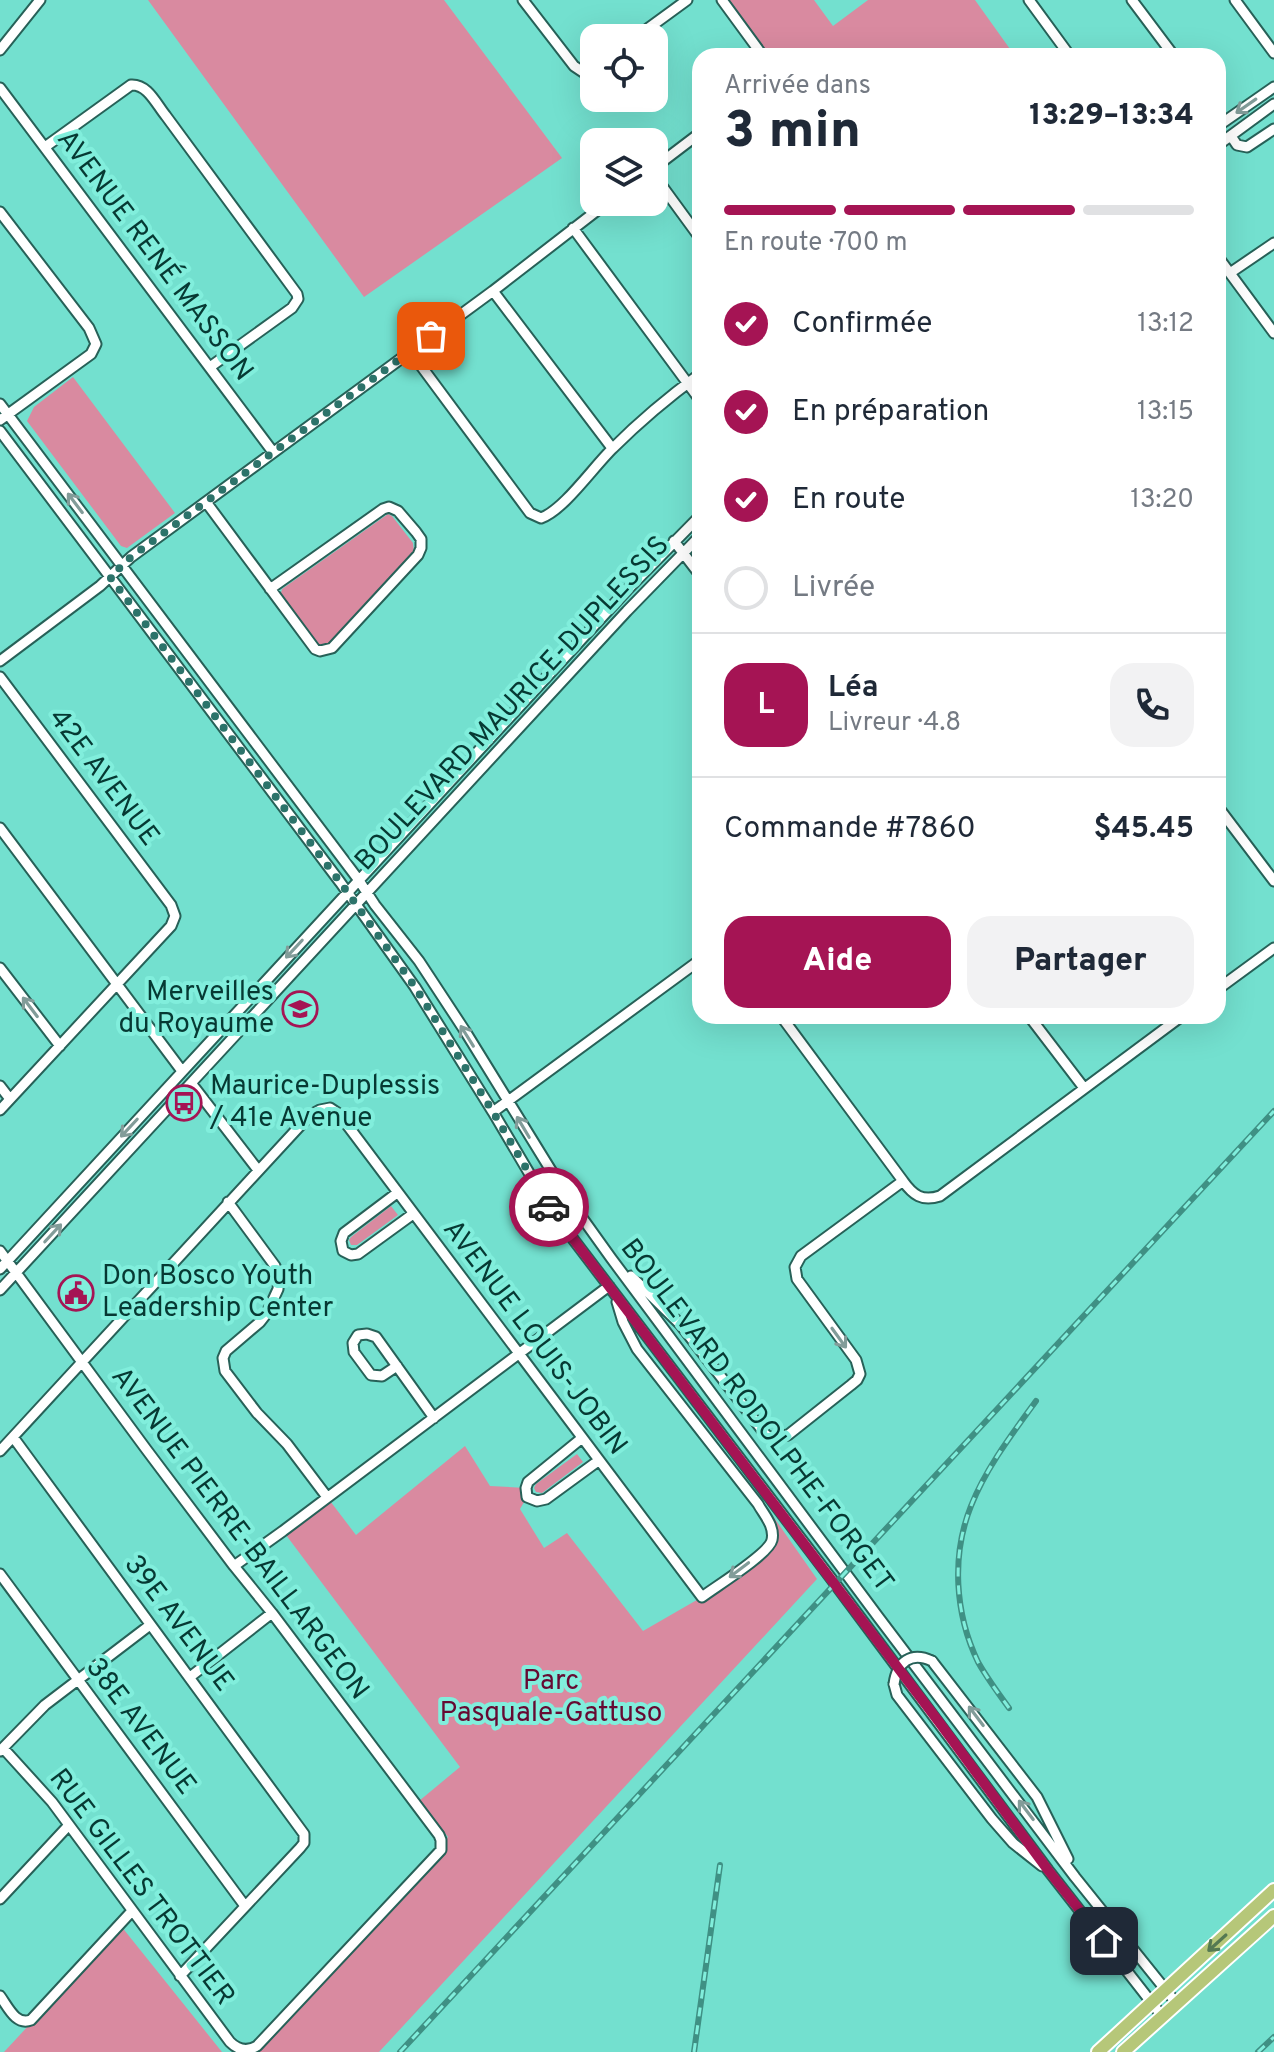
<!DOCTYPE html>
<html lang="fr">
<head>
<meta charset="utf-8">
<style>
	body { margin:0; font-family:Overpass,sans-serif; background:#f2f2f3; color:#1f2937; height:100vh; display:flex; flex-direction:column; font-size:30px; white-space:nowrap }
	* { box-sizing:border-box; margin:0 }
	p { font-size:26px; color:#747a83 }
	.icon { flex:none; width:44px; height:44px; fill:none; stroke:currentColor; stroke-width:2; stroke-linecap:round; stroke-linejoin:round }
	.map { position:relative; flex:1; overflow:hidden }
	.side { position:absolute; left:692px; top:48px; width:534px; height:976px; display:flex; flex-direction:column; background:#fff; border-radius:24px; box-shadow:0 8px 32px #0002 }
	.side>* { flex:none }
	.controls { position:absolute; left:580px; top:24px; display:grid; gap:16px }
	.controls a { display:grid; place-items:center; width:88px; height:88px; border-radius:16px; background:#fff; box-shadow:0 8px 32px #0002; font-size:40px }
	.pin { position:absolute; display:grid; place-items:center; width:68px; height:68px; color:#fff; margin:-34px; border-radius:16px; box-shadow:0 4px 12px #0006 }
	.courier { position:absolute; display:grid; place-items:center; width:80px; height:80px; margin:-40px; border:6px solid #a51454; border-radius:50%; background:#fff; color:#222; box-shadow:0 2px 10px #0007 }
	.overview em { font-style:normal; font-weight:800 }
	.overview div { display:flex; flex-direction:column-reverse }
	.overview { display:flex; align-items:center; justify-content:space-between; height:136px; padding:0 32px }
	h1 { font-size:52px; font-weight:800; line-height:60px }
	.bar { display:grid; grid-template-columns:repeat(4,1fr); gap:12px 8px; align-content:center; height:96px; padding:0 32px }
	.bar i { height:10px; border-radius:6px; background:#e0e1e3 }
	.bar .on { background:#a51454 }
	.bar p { grid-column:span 4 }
	.line { display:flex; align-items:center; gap:20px; padding:0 32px; border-top:2px solid #e0e1e3 }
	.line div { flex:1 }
	.round { display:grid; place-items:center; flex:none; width:84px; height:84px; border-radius:24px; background:#f2f2f3 }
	ol { padding:0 32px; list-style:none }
	li { display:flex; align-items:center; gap:24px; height:88px }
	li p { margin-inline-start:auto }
	li .icon { padding:8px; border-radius:50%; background:#a51454; color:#fff; stroke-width:4 }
	li:last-child { color:#747a83 }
	li i { width:44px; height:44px; border:4px solid #e0e1e3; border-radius:50% }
	.button { display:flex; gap:16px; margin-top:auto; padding:16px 32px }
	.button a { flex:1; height:92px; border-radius:24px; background:#a51454; color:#fff; font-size:32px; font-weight:800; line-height:92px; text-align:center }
	.button a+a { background:#f2f2f3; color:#1f2937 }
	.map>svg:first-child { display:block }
	.green { fill:#d98aa0 }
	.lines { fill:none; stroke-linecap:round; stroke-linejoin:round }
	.minor-casing { stroke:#276158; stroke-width:13 }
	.major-casing { stroke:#fff; stroke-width:16 }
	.minor { stroke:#fff; stroke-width:9 }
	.major { stroke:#b6c779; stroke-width:12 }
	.rail-casing { stroke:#3f9084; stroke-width:6 }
	.rail { stroke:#81eedc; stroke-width:3; stroke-dasharray:9; stroke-linecap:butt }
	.minor-bridge-casing { stroke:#276158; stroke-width:13; stroke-linecap:butt }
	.minor-bridge { stroke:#fff; stroke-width:9 }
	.oneway { stroke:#829c99 }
	.oneway2 { stroke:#557952 }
	.done { stroke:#2c736a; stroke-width:8; stroke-dasharray:0 14.4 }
	.route { stroke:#a51454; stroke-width:10 }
	.labels { text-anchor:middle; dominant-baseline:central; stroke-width:8; stroke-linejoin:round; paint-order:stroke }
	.street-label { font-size:28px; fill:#063933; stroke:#81eedc }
	.poi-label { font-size:28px; fill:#063933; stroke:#81eedc; text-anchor:start }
	.park-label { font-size:28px; fill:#660a32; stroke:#81eedc }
</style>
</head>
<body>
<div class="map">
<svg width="1274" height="2052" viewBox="0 0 1274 2052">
	<rect width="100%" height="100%" fill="#73e0cf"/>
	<path class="green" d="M148,0H444L562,158L364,297Z
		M722,0H814L833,26L868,0H975L1015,56H764Z
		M73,377L175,513L127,548L121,546L27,421L34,407Z
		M388,514L392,516L413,543L414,552L329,643L320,646L280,597L282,589Z
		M391,1206L398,1215L357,1245H351L349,1240L351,1237Z
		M465,1446L490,1486L526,1488L527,1497L520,1509L544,1548L567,1533L643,1631L702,1597L765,1551L772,1538L763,1516L770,1512L817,1579L379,2052H249L448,1837L419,1801L460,1767L283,1531L327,1497L356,1535Z
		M577,1454L583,1462L542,1493L536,1492L534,1488L536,1484Z
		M121,1926L222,2052H4Z"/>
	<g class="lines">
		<defs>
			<path id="minor" d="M523,0L574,66L583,72L594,68
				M722,0L763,56
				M1029,0L1070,56
				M1132,0L1174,56
				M1235,0L1274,53
				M635,38L687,0
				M0,50L40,0
				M0,88L273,452
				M1218,126L1274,87
				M1231,136L1237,145L1247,147L1274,129
				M1218,145L1274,104
				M45,147L131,85C148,84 156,104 166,116L297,294L298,299L292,308L210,367
				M654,168L700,133
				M654,175L700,238
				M0,212L89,328L96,344L91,354L0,420
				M573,228L700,400
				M1218,257L1274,333
				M1230,273L1274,243
				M493,291L612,448
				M410,351L530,513L541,518C564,510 594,466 613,448C640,421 670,396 700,374
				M0,404L358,879L375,905L419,961L465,1031L568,1198L611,1258L879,1618L1075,1877L1177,2004
				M0,431L340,882L415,987L493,1112L551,1210L830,1577L1048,1870L1162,2016
				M206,502L315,649L320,651L332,648L418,555L421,548V539L416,532L398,511L389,507L383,509L270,589
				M674,541L700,575
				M0,661L100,586L131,557L493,291L608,202
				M0,677L171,905L175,916L171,926L0,1110
				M1218,807L1274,881
				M0,828L182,1071
				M0,968L60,1046
				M1218,989L1274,948
				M781,1016L903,1181
				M1029,1016L1084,1088
				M191,1083L258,1170
				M0,1086L10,1099
				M493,1112L700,960
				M397,1193L344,1233L341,1241L343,1251L351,1255L358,1254L413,1214
				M228,1202L275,1266L279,1279L278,1289L267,1313L260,1322L226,1351L223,1358L225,1371L257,1413L287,1444L327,1497
				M0,1251L146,1449L234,1566L272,1613L439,1835L441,1840V1850L257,2046C247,2052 238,2050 230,2042L52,1802L3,1748
				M0,1269L627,590L700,516
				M631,1276L680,1324L766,1435L772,1438L788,1435L851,1385L857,1380L860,1374L856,1360L797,1279L795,1267L801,1256L903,1181C913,1195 922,1202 940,1196L1182,1016
				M0,1290L627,611L700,536
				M397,1366L382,1376L371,1375L354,1352L353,1343L358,1335L367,1334L376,1337L434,1418
				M13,1437L304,1834V1843L300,1848L180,1976
				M582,1438L528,1482L526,1488L527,1497L537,1501L546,1499L598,1461
				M0,1451L309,1116L320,1110L330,1108L339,1114L702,1597C715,1587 769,1554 772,1540C775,1526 764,1515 758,1504L637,1349L623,1322L617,1302
				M234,1566L283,1531L609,1286
				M0,1574L245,1906
				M932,1661L1037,1797L1068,1859
				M190,1677L272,1613
				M894,1684L897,1695L992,1819L1013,1843L1042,1866
				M0,1751L45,1705L150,1625
				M0,1899L69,1825
				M0,1996C8,2007 16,2026 31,2020L132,1911"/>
			<path id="major" d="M1098,2052L1274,1890
				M1123,2052L1274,1916"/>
		</defs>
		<use href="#minor" class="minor-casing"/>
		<use href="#major" class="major-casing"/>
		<use href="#minor" class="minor"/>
		<use href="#major" class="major"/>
		<defs>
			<path id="rail" d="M1009,1708C998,1693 987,1678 978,1662C955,1614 951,1556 971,1506C986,1468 1012,1434 1036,1401
				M400,2052L1274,1111
				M694,2052L720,1865
				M1258,2052L1274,2037"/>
		</defs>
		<use href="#rail" class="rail-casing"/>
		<use href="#rail" class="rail"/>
		<defs>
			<path id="minor-bridge" d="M894,1684C897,1662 911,1651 932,1661"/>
		</defs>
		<use href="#minor-bridge" class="minor-bridge-casing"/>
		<use href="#minor-bridge" class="minor-bridge"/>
	</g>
	<defs><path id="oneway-shaft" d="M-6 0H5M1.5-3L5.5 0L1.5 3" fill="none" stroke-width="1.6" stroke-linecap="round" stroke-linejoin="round" transform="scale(2)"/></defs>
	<g class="oneway">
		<use href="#oneway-shaft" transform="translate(1246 106) rotate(145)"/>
		<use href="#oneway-shaft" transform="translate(75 503) rotate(-127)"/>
		<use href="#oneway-shaft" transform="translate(294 949) rotate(133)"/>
		<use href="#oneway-shaft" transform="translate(30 1007) rotate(-127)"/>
		<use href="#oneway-shaft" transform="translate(467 1036) rotate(-122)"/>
		<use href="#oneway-shaft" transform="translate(523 1127) rotate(-121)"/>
		<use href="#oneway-shaft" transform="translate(129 1128) rotate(133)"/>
		<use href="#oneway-shaft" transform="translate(53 1233) rotate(-47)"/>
		<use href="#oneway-shaft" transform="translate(839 1338) rotate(54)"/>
		<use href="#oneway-shaft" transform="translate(739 1570) rotate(143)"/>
		<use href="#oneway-shaft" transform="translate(976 1716) rotate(-127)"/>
		<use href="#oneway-shaft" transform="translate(1026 1810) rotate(-127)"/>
	</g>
	<use class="oneway2" href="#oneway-shaft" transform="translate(1217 1943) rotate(138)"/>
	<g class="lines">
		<path class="done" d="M431,336L131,557L110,577L340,882L415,987L493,1112L549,1207"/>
		<path class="route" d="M549,1207L939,1722L1048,1870L1104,1941"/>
	</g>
	<defs>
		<symbol id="school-ring" viewBox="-11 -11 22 22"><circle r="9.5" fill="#81eedc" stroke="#a51454" stroke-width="1.5"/><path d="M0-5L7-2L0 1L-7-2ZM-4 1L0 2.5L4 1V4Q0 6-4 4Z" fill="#a51454"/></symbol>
		<symbol id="bus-ring" viewBox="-11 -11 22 22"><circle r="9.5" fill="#81eedc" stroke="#a51454" stroke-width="1.5"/><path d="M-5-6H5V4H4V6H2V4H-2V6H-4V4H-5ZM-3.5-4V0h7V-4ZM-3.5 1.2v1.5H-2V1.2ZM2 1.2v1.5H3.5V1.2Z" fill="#a51454"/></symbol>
		<symbol id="civic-ring" viewBox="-11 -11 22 22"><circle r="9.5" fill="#81eedc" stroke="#a51454" stroke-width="1.5"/><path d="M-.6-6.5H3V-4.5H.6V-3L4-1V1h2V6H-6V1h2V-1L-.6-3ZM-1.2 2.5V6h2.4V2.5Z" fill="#a51454"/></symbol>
	</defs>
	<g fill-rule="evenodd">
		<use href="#school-ring" x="280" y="989" width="40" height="40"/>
		<use href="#bus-ring" x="164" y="1083" width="40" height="40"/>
		<use href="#civic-ring" x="56" y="1273" width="40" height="40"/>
	</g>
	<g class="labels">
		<g class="street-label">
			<text transform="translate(154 256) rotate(53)">AVENUE RENÉ MASSON</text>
			<text transform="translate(513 704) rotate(-47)">BOULEVARD MAURICE-DUPLESSIS</text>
			<text transform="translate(103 778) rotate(53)">42E AVENUE</text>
			<text transform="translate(534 1338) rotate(53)">AVENUE LOUIS-JOBIN</text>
			<text transform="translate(756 1416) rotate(53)">BOULEVARD RODOLPHE-FORGET</text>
			<text transform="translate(239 1534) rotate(53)">AVENUE PIERRE-BAILLARGEON</text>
			<text transform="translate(178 1624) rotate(53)">39E AVENUE</text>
			<text transform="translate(140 1727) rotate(53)">38E AVENUE</text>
			<text transform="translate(141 1888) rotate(53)">RUE GILLES TROTTIER</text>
		</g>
		<g class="poi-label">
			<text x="274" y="993" text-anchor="end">Merveilles<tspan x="274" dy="32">du Royaume</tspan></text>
			<text x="210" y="1087">Maurice-Duplessis<tspan x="210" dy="32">/ 41e Avenue</tspan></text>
			<text x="102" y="1277">Don Bosco Youth<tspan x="102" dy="32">Leadership Center</tspan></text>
		</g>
		<g class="park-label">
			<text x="551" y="1682">Parc<tspan x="551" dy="32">Pasquale-Gattuso</tspan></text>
		</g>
	</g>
</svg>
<div class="controls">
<a><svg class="icon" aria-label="locate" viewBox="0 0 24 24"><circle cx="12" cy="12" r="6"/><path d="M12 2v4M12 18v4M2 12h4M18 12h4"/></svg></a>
<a><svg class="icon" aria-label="layers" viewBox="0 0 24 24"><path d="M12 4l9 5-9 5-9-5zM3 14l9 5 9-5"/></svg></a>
</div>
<div class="pin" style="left:431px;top:336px;background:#ea580c"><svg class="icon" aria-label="bag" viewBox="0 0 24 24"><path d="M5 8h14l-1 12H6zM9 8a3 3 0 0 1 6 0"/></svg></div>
<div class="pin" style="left:1104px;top:1941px;background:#1f2937"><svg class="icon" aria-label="home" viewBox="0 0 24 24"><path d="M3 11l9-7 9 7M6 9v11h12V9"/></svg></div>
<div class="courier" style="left:549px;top:1207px"><svg class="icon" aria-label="car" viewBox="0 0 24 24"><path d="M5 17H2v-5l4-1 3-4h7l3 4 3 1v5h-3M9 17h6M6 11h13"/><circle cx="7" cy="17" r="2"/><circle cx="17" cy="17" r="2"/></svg></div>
<section class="side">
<div class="overview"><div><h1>3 min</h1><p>Arrivée dans</p></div><em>13:29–13:34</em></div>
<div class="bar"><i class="on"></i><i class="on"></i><i class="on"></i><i></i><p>En route · 700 m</p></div>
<ol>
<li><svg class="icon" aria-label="check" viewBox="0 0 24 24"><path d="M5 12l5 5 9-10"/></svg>Confirmée<p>13:12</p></li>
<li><svg class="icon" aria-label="check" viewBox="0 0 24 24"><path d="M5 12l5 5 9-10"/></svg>En préparation<p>13:15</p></li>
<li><svg class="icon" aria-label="check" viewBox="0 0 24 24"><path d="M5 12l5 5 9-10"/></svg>En route<p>13:20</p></li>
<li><i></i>Livrée</li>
</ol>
<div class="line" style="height:144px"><b class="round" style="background:#a51454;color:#fff">L</b><div><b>Léa</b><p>Livreur · 4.8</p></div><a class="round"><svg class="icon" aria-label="phone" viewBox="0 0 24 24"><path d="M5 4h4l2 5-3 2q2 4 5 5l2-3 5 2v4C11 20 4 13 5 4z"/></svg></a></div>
<div class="line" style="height:104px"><div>Commande #7860</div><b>$45.45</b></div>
<div class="button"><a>Aide</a><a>Partager</a></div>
</section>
</div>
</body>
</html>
